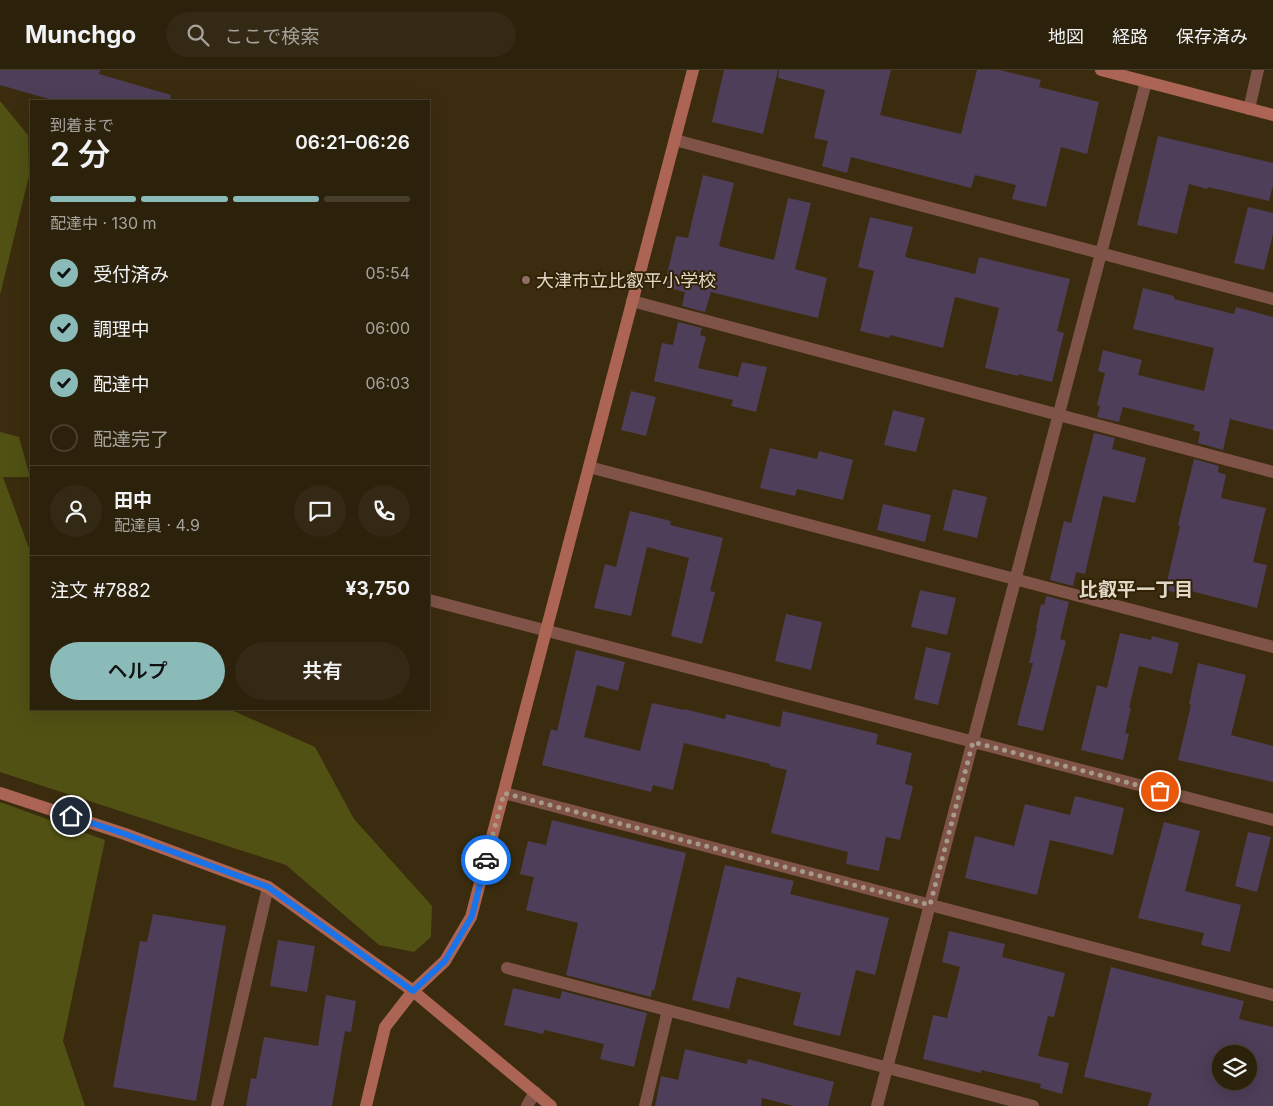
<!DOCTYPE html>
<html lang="ja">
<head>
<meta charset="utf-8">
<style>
	body { margin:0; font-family:Inter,"Noto Sans JP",sans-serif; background:#342914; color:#f1f3f6; height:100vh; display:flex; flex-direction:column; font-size:19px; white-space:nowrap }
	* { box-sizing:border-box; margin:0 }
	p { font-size:16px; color:#a6a39d }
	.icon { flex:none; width:28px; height:28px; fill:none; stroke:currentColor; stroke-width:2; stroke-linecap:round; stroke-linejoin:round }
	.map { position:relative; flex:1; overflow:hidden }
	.details { position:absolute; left:30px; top:30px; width:400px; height:610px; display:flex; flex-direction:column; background:#2c210b; border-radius:0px; box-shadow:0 5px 20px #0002,0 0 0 1px #483e2c }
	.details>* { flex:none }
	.fabs { position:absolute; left:1212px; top:975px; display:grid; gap:10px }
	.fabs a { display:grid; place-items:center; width:45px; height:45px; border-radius:50%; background:#2c210b; box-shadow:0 5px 20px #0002,0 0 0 1px #483e2c; font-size:25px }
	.pin { position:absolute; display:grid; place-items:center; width:42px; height:42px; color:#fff; margin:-21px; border:2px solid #fff; border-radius:50%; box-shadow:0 1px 5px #0007 }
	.courier { position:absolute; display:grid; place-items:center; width:50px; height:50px; margin:-25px; border:4px solid #1a73e8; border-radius:50%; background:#fff; color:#222; box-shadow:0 1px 6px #0007 }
	.head em { font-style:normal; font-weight:600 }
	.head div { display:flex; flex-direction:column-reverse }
	.head { display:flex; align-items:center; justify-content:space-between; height:85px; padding:0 20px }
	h1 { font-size:32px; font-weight:600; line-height:38px }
	.bar { display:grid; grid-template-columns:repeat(4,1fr); gap:8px 5px; align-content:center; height:60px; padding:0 20px }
	.bar i { height:6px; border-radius:4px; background:#483e2c }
	.bar .on { background:#8bbbb9 }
	.bar p { grid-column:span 4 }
	.line { display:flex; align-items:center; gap:12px; padding:0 20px; border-top:1px solid #483e2c }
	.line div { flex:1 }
	.round { display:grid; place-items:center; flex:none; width:52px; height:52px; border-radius:26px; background:#342914 }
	ol { padding:0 20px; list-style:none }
	li { display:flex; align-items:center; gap:15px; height:55px }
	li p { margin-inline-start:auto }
	li .icon { padding:5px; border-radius:50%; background:#8bbbb9; color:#111; stroke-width:4 }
	li:last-child { color:#a6a39d }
	li i { width:28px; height:28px; border:2px solid #483e2c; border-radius:50% }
	.action { display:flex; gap:10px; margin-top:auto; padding:10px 20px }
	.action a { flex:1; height:58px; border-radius:30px; background:#8bbbb9; color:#111; font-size:20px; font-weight:600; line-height:58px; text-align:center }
	.action a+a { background:#342914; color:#f1f3f6 }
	header { display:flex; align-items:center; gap:30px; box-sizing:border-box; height:70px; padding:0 25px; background:#2c210b; border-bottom:1px solid #483e2c }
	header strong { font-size:24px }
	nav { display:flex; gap:28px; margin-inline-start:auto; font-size:18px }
	.search { width:350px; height:45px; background:#342914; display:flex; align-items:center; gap:12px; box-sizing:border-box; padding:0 18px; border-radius:28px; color:#a6a39d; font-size:19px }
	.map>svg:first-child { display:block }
	.green { fill:#505113 }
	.building { fill:#4e3e59; fill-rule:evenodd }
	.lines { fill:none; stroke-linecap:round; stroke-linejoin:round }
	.street { stroke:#805348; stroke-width:12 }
	.secondary { stroke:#ac6554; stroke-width:12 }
	.done { stroke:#a69b87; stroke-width:5; stroke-dasharray:0 9 }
	.route { stroke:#1a73e8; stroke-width:6 }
	.education-dot { fill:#8d6e63; stroke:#312205; stroke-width:2 }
	.labels { text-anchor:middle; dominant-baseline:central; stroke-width:4; stroke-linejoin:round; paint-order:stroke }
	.poi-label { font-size:18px; fill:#e0d7c7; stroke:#312205; text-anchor:start }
	.neighbourhood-label { font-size:19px; font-weight:bold; fill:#e0d7c7; stroke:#312205 }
</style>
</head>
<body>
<header>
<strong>Munchgo</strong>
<div class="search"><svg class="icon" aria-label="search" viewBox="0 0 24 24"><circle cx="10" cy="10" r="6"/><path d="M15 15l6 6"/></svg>ここで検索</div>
<nav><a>地図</a><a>経路</a><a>保存済み</a></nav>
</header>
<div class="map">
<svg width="1273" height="1036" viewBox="0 0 1273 1036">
	<rect width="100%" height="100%" fill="#3b2c0f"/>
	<path class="green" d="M0,31L28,65L29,106L0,225Z
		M0,362L19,367L30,407H3L31,484V639H229L315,677L354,749L432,836L431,867L414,882L379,875L286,795L0,702Z
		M0,732L105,770L63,971L85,1036H0Z"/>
	<path class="building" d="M0,0H100L99,4L171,25L170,31H56L0,15Z
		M724,0H778L763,64L712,52Z
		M779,0H891L880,45L961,64L977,0H1000L1041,10L1039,17L1099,32L1087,84L1061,77L1046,137L1012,129L1016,115L975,105L971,118L851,87L847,103L822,96L828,71L814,68L825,20L778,8Z
		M1158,66L1273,93V115L1269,131L1208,117L1207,119L1189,114L1177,164L1137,155Z
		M703,105L734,113L719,176L722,177L774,190L788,128L811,133L795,199L827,208L818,248L711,222L705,242L682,236L685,222L664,217L676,166L688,168Z
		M1248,137L1273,143V164L1264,200L1234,193Z
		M870,147L913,157L905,187L975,204L979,187L1070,209L1057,261L1064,263L1052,312L1018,304V306L985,298L999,238L955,227L943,278L890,265L889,268L860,261L874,201L858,197Z
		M1143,218L1174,226V229L1234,244L1236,237L1273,247V360L1230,349L1223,380L1198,373L1200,362L1193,360L1195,355L1123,337L1119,352L1097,347L1100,336L1097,335L1105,303L1098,301L1103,280L1142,290L1138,305L1204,321L1214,278L1133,259Z
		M678,252L702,258L700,265L706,267L698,298L738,307L742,292L767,297L756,342L731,336L733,330L654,311L662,273L673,275Z
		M631,321L656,327L646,366L621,360Z
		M893,340L925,348L916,382L884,375Z
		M1094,363L1115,368L1112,379L1146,388L1135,433L1103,426L1085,504L1076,502L1073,516L1050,510L1064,451L1071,453Z
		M770,378L817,389L819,381L853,390L843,430L797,419L795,426L760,418Z
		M1194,389L1219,396L1218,402L1226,405L1221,428L1266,438L1253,492L1267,495L1257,538L1191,521L1190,526L1165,520L1180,456L1178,455Z
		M953,419L987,427L977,468L943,460Z
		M883,434L931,445L925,472L877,460Z
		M630,441L671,451L670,455L723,468L710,521L715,522L702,574L671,566L689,488L647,477L631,546L594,538L605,494L616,497Z
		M920,520L956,528L947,565L911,557Z
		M1046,526L1069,532L1060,569L1066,571L1043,661L1017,655L1033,593H1029L1037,558H1036L1041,534L1044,535Z
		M786,544L822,552L811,600L775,591Z
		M1120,563L1151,570L1152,566L1179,573L1172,604L1139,596L1129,638H1131L1125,663L1129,664L1123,690L1081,680L1097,615L1107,618Z
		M926,577L951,583L938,635L914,629Z
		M576,580L625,592L618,621L597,615L584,667L640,681L652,633L684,640V639L725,649L726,644L780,657L783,641L878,664L876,674L912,683L905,714L913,716L900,770L886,767L879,801L846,794L848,782L771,763L787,700L770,696V694L684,673L673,720L653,715L651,722L542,695L551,659L557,661Z
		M1198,593L1246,605L1231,665L1273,676V712L1178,690L1191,635L1189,634Z
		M1075,726L1124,738L1113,785L1050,770L1037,825L965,808L975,766L1014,776L1025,734L1070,745Z
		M552,750L686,783L654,921L652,920L651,927L566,905L578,853L526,840L534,807L520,804L528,771L546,775Z
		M1164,752L1200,761L1185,821L1241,835L1230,882L1201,875L1204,863L1138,848Z
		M1248,762L1271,767L1257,822L1235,816Z
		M725,795L794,811L790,824L889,848L875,905L856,900L840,966L793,955L801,923L737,907L729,939L692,930Z
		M153,844L226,856L196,1031L113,1017L140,871L147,872Z
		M949,861L1005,874L1002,887L1065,903L1054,947L1048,946L1038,986L1069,993L1062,1024L1040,1018L1041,1014L981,1000V1003L923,989L933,945L947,948L960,897L942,892Z
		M278,870L315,876L307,922L270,916Z
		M1111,897L1244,931L1239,949L1273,957V1036H1148L1152,1023L1084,1007ZM1221,984H1249V1011H1221Z
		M513,918L560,929L562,921L647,943L634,997L600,989L604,974L544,960L543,964L504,955Z
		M326,925L356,931L351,962L345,961L332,1036H246L251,1008L256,1009L264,967L318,976Z
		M685,979L747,994L748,989L834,1012L828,1036H794L762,1028L761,1036H655L661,1006L678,1010Z"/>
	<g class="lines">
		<path class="street" d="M1249,39L1258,0
			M675,70L1273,229
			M632,231L1273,402
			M589,397L1273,577
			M429,530L1273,750
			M504,723L1273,925
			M507,898L1033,1036
			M217,1036L268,817
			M527,1036L535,1022
			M645,1036L668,940
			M877,1036L1146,12"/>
		<path class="secondary" d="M1101,0L1273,45
			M0,723L125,764L268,817L413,921L551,1036
			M366,1036L385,957L413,921L445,891L471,847L693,0"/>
	</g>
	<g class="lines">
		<path class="done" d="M486,790L504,723L930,835L973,672L1160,721"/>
		<path class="route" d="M71,746L125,764L268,817L413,921L445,891L472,846L486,790"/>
	</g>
	<circle class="education-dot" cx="526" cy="210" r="5"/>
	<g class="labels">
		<g class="poi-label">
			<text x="536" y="210">大津市立比叡平小学校</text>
		</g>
		<g class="neighbourhood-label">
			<text x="1136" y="519">比叡平一丁目</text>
		</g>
	</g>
</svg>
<div class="fabs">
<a><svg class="icon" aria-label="layers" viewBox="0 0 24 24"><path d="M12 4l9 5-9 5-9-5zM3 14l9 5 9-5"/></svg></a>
</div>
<div class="pin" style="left:1160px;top:721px;background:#ea580c"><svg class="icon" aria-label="bag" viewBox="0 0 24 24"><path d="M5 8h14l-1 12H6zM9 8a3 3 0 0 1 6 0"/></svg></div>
<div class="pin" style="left:71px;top:746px;background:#1f2937"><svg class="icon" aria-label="home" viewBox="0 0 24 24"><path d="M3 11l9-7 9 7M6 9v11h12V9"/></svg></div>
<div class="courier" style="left:486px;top:790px"><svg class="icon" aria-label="car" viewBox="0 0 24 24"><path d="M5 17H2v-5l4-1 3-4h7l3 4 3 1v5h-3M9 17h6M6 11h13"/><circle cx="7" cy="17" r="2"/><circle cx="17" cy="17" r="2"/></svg></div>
<section class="details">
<div class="head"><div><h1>2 分</h1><p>到着まで</p></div><em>06:21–06:26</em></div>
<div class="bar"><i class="on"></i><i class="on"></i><i class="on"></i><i></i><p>配達中 · 130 m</p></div>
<ol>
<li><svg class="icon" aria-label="check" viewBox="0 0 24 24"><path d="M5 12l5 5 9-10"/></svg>受付済み<p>05:54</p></li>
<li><svg class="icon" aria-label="check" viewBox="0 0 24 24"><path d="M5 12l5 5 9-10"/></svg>調理中<p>06:00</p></li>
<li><svg class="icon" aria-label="check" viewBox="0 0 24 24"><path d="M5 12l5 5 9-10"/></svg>配達中<p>06:03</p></li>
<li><i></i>配達完了</li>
</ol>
<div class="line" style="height:90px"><a class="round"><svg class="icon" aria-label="person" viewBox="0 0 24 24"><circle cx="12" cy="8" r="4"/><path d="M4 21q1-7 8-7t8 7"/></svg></a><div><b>田中</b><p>配達員 · 4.9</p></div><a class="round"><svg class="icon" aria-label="chat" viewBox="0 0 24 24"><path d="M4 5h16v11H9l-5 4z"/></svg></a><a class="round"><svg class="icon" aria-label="phone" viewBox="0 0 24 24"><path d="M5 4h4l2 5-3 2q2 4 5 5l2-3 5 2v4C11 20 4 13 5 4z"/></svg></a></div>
<div class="line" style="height:65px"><div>注文 #7882</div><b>¥3,750</b></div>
<div class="action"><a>ヘルプ</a><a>共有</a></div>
</section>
</div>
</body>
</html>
